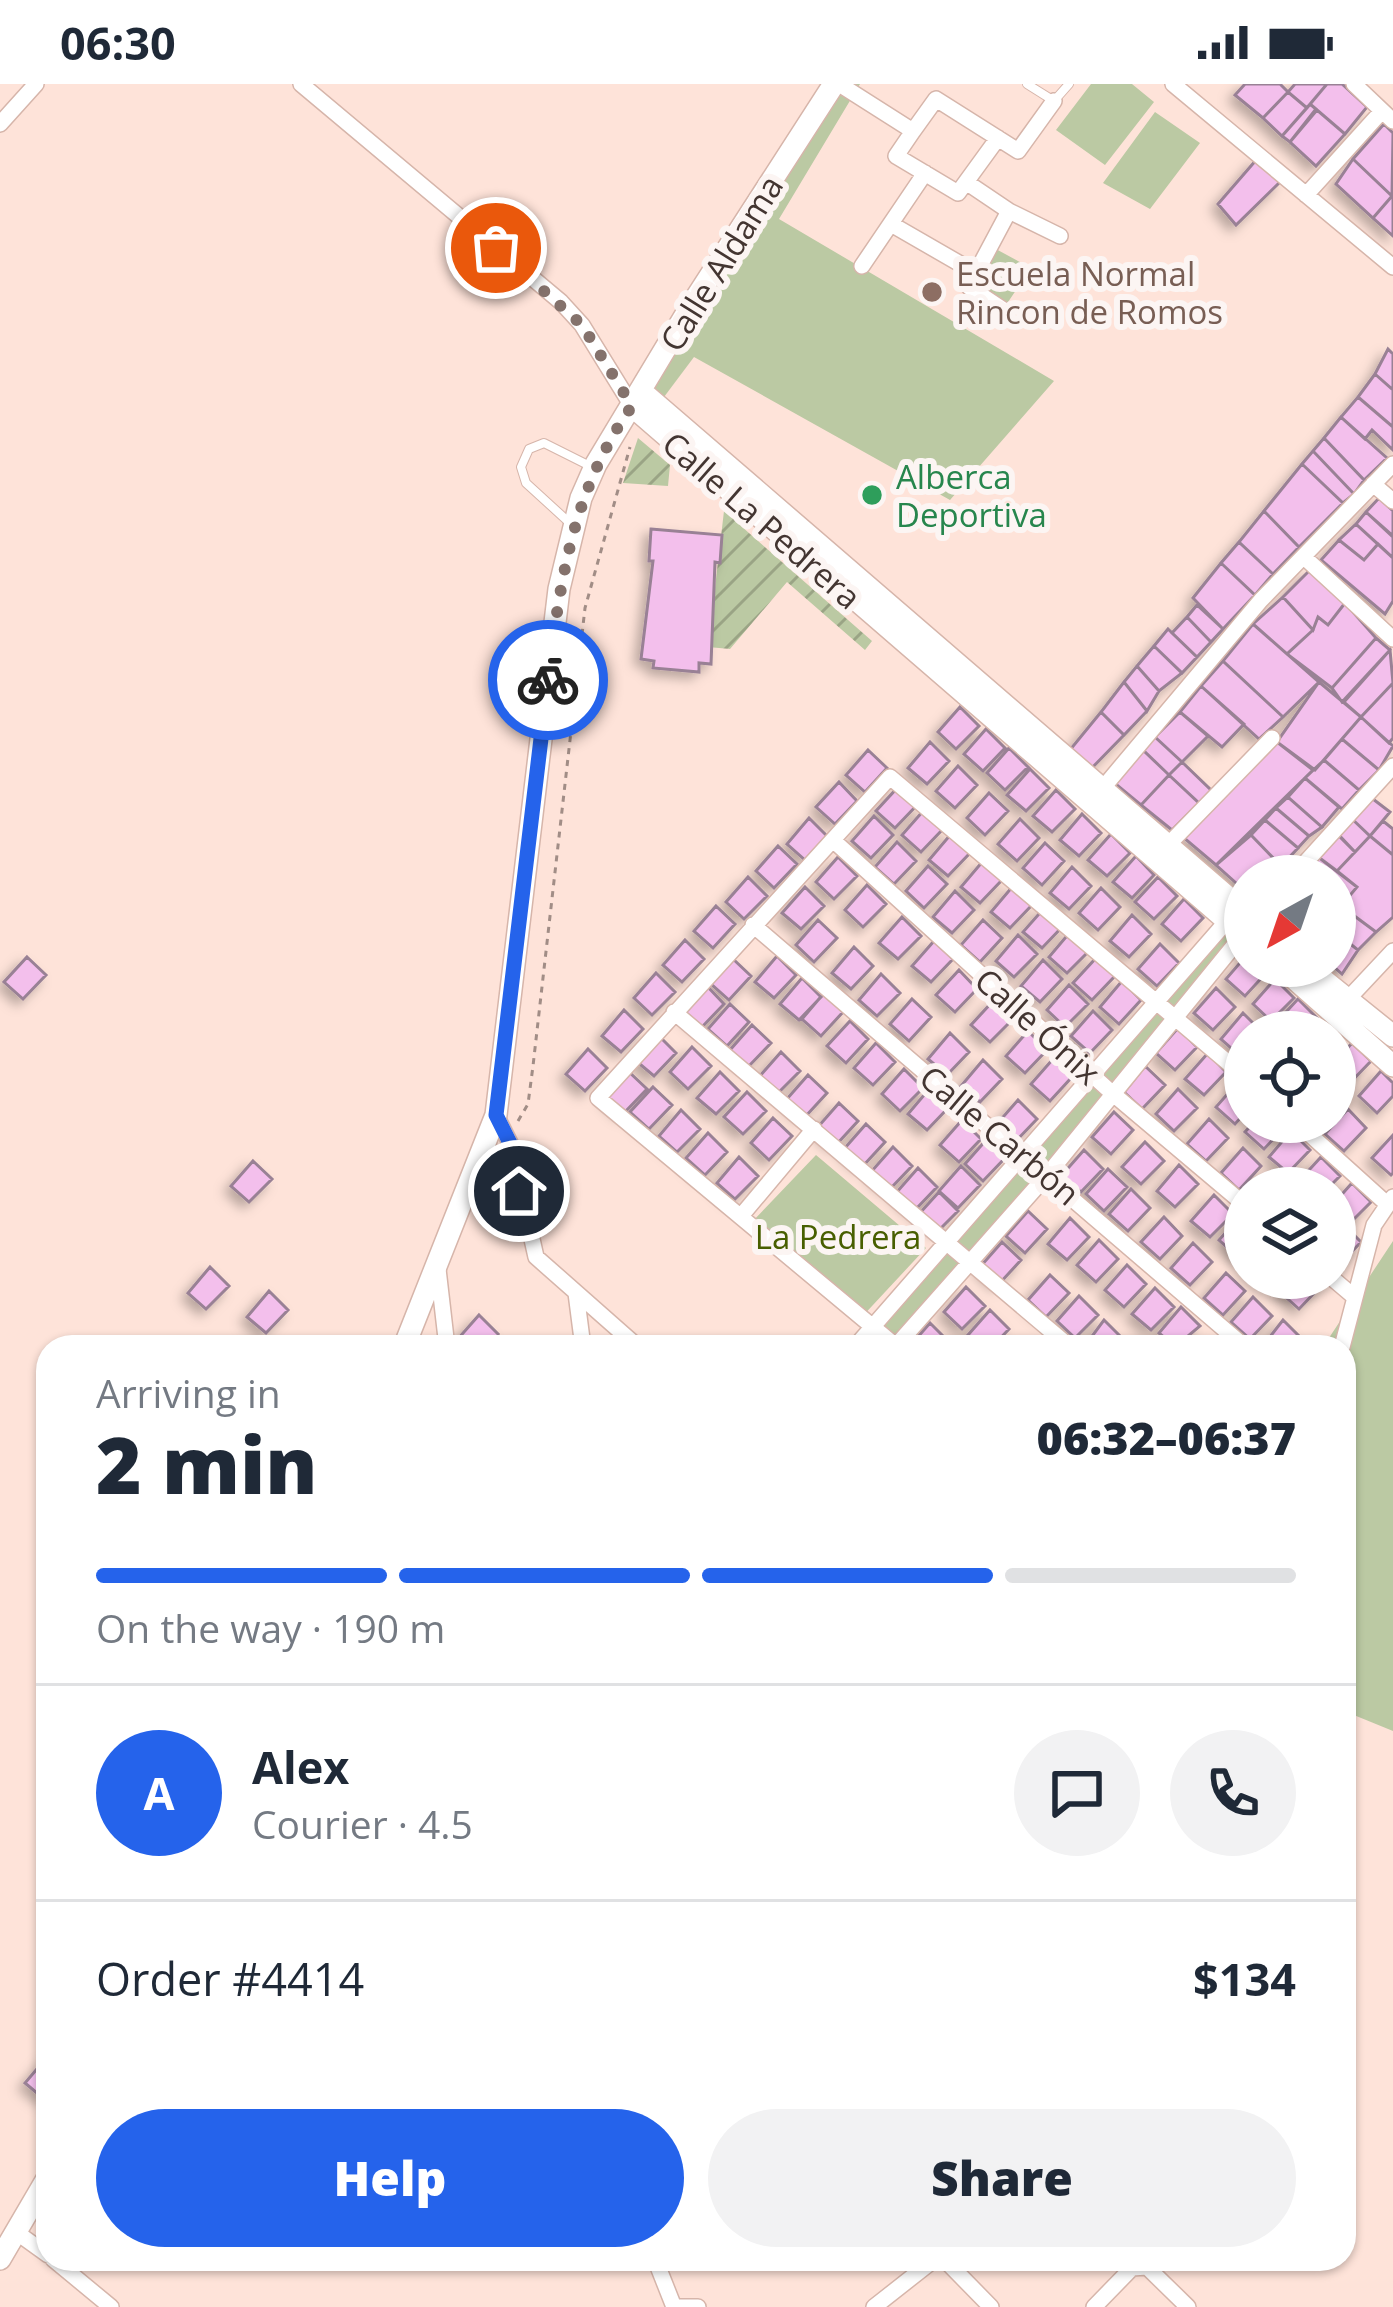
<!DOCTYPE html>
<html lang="en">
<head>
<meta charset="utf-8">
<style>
	body { margin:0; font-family:"Open Sans",sans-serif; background:#f2f2f3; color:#1f2937; height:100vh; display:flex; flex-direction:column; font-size:45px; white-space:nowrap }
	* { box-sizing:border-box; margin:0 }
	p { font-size:39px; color:#747a83 }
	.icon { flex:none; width:66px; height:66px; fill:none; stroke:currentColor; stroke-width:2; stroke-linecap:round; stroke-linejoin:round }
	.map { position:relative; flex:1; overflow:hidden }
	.details { position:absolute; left:36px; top:1251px; width:1320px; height:936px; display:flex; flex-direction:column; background:#fff; border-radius:36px; box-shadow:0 3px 9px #0004 }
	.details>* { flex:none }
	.needle { width:78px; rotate:220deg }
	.controls { position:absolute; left:1224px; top:771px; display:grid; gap:24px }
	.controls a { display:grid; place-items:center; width:132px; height:132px; border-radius:50%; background:#fff; box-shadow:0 3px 9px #0004; font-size:60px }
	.pin { position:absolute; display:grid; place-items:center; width:102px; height:102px; color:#fff; margin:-51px; border:6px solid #fff; border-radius:50%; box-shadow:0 3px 12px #0007 }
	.courier { position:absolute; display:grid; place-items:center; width:120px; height:120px; margin:-60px; border:9px solid #2563eb; border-radius:50%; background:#fff; color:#222; box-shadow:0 3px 15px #0007 }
	.overview em { font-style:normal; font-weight:800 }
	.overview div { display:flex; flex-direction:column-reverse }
	.overview { display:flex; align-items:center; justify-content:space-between; height:204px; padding:0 60px }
	h1 { font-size:78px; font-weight:800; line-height:90px }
	.bar { display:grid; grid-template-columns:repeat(4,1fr); gap:18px 12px; align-content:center; height:144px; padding:0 60px }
	.bar i { height:15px; border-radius:9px; background:#e0e1e3 }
	.bar .active { background:#2563eb }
	.bar p { grid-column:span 4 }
	.line { display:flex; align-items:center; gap:30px; padding:0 60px; border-top:3px solid #e0e1e3 }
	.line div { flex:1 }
	.round { display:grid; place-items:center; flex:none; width:126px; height:126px; border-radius:63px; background:#f2f2f3 }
	.action { display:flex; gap:24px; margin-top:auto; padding:24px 60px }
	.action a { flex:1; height:138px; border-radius:72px; background:#2563eb; color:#fff; font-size:48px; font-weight:800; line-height:138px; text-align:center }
	.action a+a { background:#f2f2f3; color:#1f2937 }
	.status { display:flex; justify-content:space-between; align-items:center; height:84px; padding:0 60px; background:#fff; direction:ltr }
	.status svg { height:33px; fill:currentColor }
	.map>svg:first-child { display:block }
	.green { fill:#bbc9a3 }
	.garden { fill:url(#garden-furrows) }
	.building { fill:#f3bfec; stroke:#998195; stroke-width:3; filter:url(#shadow) }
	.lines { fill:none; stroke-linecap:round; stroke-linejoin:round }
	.lane-casing { stroke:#d6b5aa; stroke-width:10 }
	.street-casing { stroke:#d6b5aa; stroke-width:18 }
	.secondary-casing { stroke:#d6b5aa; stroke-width:24 }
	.path { stroke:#a18d86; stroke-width:3; stroke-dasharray:6 6; stroke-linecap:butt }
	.lane { stroke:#fff; stroke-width:8 }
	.street { stroke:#fff; stroke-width:15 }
	.secondary { stroke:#fff; stroke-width:21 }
	.done { stroke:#84726c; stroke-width:12; stroke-dasharray:0 21.6 }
	.route { stroke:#2563eb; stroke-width:15 }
	.education-dot { fill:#8d6e63; stroke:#fcf5f3; stroke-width:4.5 }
	.leisure-dot { fill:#2e9e5b; stroke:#fcf5f3; stroke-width:4.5 }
	.labels { text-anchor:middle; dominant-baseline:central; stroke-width:12; stroke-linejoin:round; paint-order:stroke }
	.street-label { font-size:33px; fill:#433531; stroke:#fcf5f3 }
	.education-label { font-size:33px; fill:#785e54; stroke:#fcf5f3; text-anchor:start }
	.leisure-label { font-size:33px; fill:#27864d; stroke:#fcf5f3; text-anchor:start }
	.park-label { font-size:33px; fill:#485f00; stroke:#fcf5f3 }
</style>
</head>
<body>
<div class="status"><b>06:30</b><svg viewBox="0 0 49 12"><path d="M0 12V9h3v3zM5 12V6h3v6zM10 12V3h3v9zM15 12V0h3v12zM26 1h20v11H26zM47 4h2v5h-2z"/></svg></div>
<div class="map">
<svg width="1393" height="2223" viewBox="0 0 1393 2223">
	<defs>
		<pattern id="garden-furrows" width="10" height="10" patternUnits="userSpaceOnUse" patternTransform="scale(3)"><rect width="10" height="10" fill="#bbc9a3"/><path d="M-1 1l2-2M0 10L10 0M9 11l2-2" fill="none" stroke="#9aa485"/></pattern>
		<filter id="shadow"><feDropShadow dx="-6" dy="6" stdDeviation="6" flood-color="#0004"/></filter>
	</defs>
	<rect width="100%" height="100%" fill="#fee3d9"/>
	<path class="green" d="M837,0H860L779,135L1054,297L950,416L694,273L661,317L647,309Z
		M1091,0H1132L1154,18L1105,81L1056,46Z
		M1155,28L1200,59L1150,125L1103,99Z
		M994,164L1031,184L1006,221L974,202Z
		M1226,850L1235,857L890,1262L875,1250Z
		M816,1071L926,1164L859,1236L751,1139Z
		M1393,1157V1647L1344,1627V1263H1323Z"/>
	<path class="garden" d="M638,354L670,381L668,402L623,399Z
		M724,427L872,557L865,566L787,498L730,565L708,563Z"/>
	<path class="building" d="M1245,0H1280L1288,8L1263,34L1235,11Z
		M1295,0H1327L1307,24L1288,8Z
		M1327,0H1342L1367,23L1345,50L1310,20Z
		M1288,8L1307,24L1282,52L1263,34Z
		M1310,20L1316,25L1290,58L1282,52Z
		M1317,26L1345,50L1316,82L1290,58Z
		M1384,40L1393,49L1392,112L1353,75Z
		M1257,75L1280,98L1236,141L1218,120Z
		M1353,75L1392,112L1373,134L1336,100Z
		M1392,112L1393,113V152L1373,134Z
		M1388,265L1393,270V306L1375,290Z
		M1375,290L1393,306V343L1358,313Z
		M1358,313L1393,343V366L1372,346L1365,355L1341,333Z
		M1341,333L1387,374L1364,396L1324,354Z
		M1324,354L1364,396L1354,410L1313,367Z
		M1313,367L1354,410L1343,419L1302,380Z
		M1302,380L1343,419L1299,463L1264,427Z
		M1379,414L1393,427V453L1366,428Z
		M1264,427L1299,463L1273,490L1239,458Z
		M1366,428L1393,452V474L1356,440Z
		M1356,440L1378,460L1364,476L1339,456Z
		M651,445L722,451L720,479L715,478L711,580L699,579V588L653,584L654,577L641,575L653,477H649Z
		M1339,456L1364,476L1378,460L1393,474V517L1385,530L1321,476Z
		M1239,458L1273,490L1255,511L1221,479Z
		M1221,479L1255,511L1223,545L1193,514Z
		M1309,487L1345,519L1328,541L1318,533L1313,546L1283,513Z
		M1283,513L1313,546L1287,570L1253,540Z
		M1345,519L1376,554L1332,604L1287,570L1313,546L1318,533L1328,541Z
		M1197,521L1223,545L1211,558L1187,533Z
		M1187,533L1211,558L1197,573L1172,549Z
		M1253,540L1319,598L1283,633L1223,577Z
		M1168,545L1197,573L1182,589L1154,562Z
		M1376,554L1390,566L1342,618L1332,604Z
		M1154,562L1182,589L1159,607L1137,582Z
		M1390,566L1393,599L1361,633L1344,618Z
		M1223,577L1283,633L1259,655L1201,602Z
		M1137,582L1159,607L1147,627L1124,598Z
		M1124,598L1147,627L1124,651L1101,628Z
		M1319,598L1361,633L1315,686L1277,658Z
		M1393,599V654L1389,659L1361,633Z
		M1201,602L1244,640L1222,663L1180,628Z
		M960,623L979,642L956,665L938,648Z
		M1101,628L1124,651L1086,690L1065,672Z
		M1180,628L1208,652L1182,678L1155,653Z
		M1361,633L1393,662L1379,686L1342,655Z
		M986,645L1005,664L983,687L964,670Z
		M1155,653L1182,678L1169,691L1141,664Z
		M1342,655L1379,686L1359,706L1324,676Z
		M930,658L949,677L927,700L908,684Z
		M1277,658L1313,686L1216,781L1184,754Z
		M1009,664L1028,683L1005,706L987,689Z
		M1141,664L1169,691L1141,721L1112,697Z
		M868,666L887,684L865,708L846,691Z
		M1324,676L1359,706L1342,725L1305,694Z
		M1182,678L1213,708L1199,719L1169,691Z
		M958,682L977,701L955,724L936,707Z
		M1030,685L1049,704L1026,727L1007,711Z
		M1169,691L1199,719L1172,746L1141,721Z
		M1305,694L1339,723L1322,743L1288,713Z
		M839,698L857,717L835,740L816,723Z
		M899,702L918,720L895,744L876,727Z
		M1056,706L1075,725L1052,748L1033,732Z
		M989,709L1008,727L985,751L967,734Z
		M1369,712L1390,728L1370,752L1350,733Z
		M1288,713L1322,743L1309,752L1276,724Z
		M1276,724L1309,752L1298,764L1265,736Z
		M924,726L943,745L921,768L902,751Z
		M1082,730L1101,749L1079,772L1060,756Z
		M874,732L893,751L871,774L852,757Z
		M1350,733L1370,752L1355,768L1336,749Z
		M809,734L828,753L805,776L787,760Z
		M1020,735L1039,754L1017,777L998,760Z
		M1265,736L1298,764L1281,782L1251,751Z
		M1383,737L1393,745V771L1370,752Z
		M1337,749L1355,768L1337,787L1317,772Z
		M951,750L970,769L948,792L929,776Z
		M1111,750L1130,769L1107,792L1088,776Z
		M1251,751L1281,782L1272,792H1245V807L1216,781Z
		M1370,752L1393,771V833L1376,848L1341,822L1357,803L1337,787Z
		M897,758L916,777L894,800L875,783Z
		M1045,759L1064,777L1042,801L1023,784Z
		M778,762L797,780L774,804L756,787Z
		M1136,772L1154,791L1132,814L1113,798Z
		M1317,772L1357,803L1341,822L1335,815V792H1314L1306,783Z
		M838,773L857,792L834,815L816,798Z
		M983,777L1002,796L980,819L961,803Z
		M928,782L947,800L924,824L906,807Z
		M1072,783L1091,802L1069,825L1050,809Z
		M748,793L767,812L744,835L726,818Z
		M1158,793L1177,812L1154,835L1135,818Z
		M867,801L886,820L863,843L845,826Z
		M1013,802L1032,821L1010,844L991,828Z
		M805,803L824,822L801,845L782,829Z
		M1101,804L1120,823L1098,846L1079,829Z
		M955,807L974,826L952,849L933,833Z
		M1184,815L1203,834L1181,857L1162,840Z
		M716,822L735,840L713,864L694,847Z
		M1046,822L1064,841L1042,864L1023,848Z
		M1341,822L1376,848L1358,866L1335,848Z
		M1132,831L1151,850L1129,873L1110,857Z
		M902,833L921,852L898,875L879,859Z
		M818,836L837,854L814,878L796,861Z
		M983,836L1002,854L980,878L961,861Z
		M1071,847L1090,866L1067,889L1049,873Z
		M1335,848L1358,866L1342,890L1333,882Z
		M1018,851L1037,870L1014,893L996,877Z
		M685,856L704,875L682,898L663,881Z
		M934,857L953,875L931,898L912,882Z
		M1160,860L1179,879L1157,902L1138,885Z
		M854,863L873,882L851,905L832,889Z
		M777,872L796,891L774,914L755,898Z
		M27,873L46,891L23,915L4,898Z
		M1245,873V882H1261L1267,888L1245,912L1226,895Z
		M732,874L751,892L729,916L710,899Z
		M1096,874L1115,892L1092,916L1073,899Z
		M1043,876L1062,895L1040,918L1021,902Z
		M959,886L977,905L955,928L936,911Z
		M656,889L675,908L652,931L634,914Z
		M881,890L900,909L877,932L859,916Z
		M802,894L821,913L799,936L780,920Z
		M1275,895L1294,914L1271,937L1253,920Z
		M1122,897L1141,916L1119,940L1100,923Z
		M706,901L724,920L702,943L683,926Z
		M1069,901L1088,920L1065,943L1047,926Z
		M1216,904L1235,923L1213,946L1194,929Z
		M824,909L843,928L821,952L802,935Z
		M912,915L931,933L909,957L890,940Z
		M1298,915L1317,934L1303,948H1284L1275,940Z
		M994,916L1013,935L990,958L971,941Z
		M730,920L749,938L727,962L708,945Z
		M624,926L643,945L621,968L602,952Z
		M1093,927L1112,946L1090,969L1071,952Z
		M1243,929L1262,948H1245L1239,971L1221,955Z
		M850,937L868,955L846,979L827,962Z
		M752,941L771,959L748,983L730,966Z
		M1178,944L1197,963L1175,986L1156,969Z
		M1028,947L1047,966L1025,989L1006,972Z
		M950,949L969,968L947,991L928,975Z
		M657,950L676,969L654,992L635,976Z
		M876,959L895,978L873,1001L854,984Z
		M1352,959L1371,977L1348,1001L1335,989V978Z
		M692,963L711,982L688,1005L670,988Z
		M588,965L607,984L585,1007L566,990Z
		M781,968L800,987L777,1010L759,993Z
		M1208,969L1226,988L1204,1011L1185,995Z
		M1053,975L1072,993L1050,1017L1031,1000Z
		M983,976L1002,995L980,1018L961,1002Z
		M1145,982L1165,1001L1142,1025L1124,1008Z
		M904,985L923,1004L900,1027L882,1010Z
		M628,987L647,1005L624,1029L606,1012Z
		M1381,987L1393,999V1012L1377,1029L1359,1012Z
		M720,988L739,1007L716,1030L697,1014Z
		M808,991L827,1009L805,1033L786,1016Z
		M1238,998L1245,1005V1029L1235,1040L1216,1023Z
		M653,1003L672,1021L649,1045L630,1028Z
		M930,1004L949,1023L927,1046L908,1030Z
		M1178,1005L1197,1024L1174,1047L1156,1030Z
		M747,1008L766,1027L743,1050L724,1033Z
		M1018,1016L1037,1035L1015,1058L996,1041Z
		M839,1019L858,1037L836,1061L817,1044Z
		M1348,1025L1366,1044L1344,1067L1325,1050Z
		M681,1026L700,1045L677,1068L659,1052Z
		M1114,1028L1133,1046L1111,1070L1092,1053Z
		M773,1034L792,1052L769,1076L751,1059Z
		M1209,1035L1228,1054L1206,1077L1187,1060Z
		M962,1036L981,1055L959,1078L940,1061Z
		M1254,1038H1283L1287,1041L1264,1065L1245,1048Z
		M866,1040L885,1058L863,1082L844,1065Z
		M1291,1047L1310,1066L1288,1089L1269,1073Z
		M708,1049L727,1068L705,1091L686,1074Z
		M1393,1051V1089L1391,1091L1372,1074Z
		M987,1055L1006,1073L983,1097L965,1080Z
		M1145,1058L1164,1077L1141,1100L1122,1083Z
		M893,1063L912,1082L890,1105L871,1088Z
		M1243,1064L1261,1082L1239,1106L1221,1089Z
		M1084,1066L1103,1085L1081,1108L1062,1091Z
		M739,1073L758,1092L735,1115L717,1099Z
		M1321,1073L1340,1092L1328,1104H1305L1298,1098Z
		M253,1077L272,1095L249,1118L231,1102Z
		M1179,1081L1198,1100L1175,1123L1157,1107Z
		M961,1082L980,1101L958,1124L939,1107Z
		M918,1084L937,1103L915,1126L896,1109Z
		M1108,1085L1127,1103L1104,1127L1086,1110Z
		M1352,1099L1371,1118L1348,1141L1335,1129V1118Z
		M1131,1105L1150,1124L1128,1147L1109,1130Z
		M939,1108L958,1127L939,1146L919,1130Z
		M1214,1111L1233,1130L1210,1153L1191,1137Z
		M1028,1127L1047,1145L1025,1169L1006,1152Z
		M1241,1131L1245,1165L1238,1173L1219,1156Z
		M1164,1133L1182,1152L1160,1175L1141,1158Z
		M1070,1134L1089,1153L1067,1176L1048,1160Z
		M1342,1139L1361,1158L1339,1181L1335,1147Z
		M1099,1156L1118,1175L1096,1198L1077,1181Z
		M1002,1158L1021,1176L999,1200L980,1183Z
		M1193,1159L1212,1178L1190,1201L1171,1184Z
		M1127,1181L1146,1200L1124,1223L1105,1206Z
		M210,1183L229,1202L206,1225L188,1209Z
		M1226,1189L1245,1207L1223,1231L1204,1214Z
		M1050,1191L1069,1209L1046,1233L1028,1216Z
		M1293,1194H1314L1321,1202L1299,1225L1280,1208Z
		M966,1203L985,1222L962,1245L944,1228Z
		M1155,1204L1174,1223L1151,1246L1132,1230Z
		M269,1207L288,1226L266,1249L247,1233Z
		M1079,1212L1098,1231L1075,1254L1057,1237Z
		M1253,1213L1272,1232L1250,1255L1231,1238Z
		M1181,1223L1200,1242L1175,1263L1159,1249Z
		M990,1226L1009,1245L992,1263H981L968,1251Z
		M479,1231L498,1250L485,1263H463L456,1257Z
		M1104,1236L1123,1255L1115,1263H1084Z
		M1283,1236L1302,1255L1294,1263H1262Z
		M930,1239L949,1258L944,1263H909Z
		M47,1973L48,2011L44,2015L25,1999Z"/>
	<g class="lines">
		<defs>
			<path id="lane" d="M1027,0L1054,17L1069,0
				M572,441L526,399L521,383L529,365L544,359L594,384"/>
			<path id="street" d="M301,0L561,218L582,241L632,322
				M839,0L913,47L936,15L1018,67L1054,17
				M1173,0L1393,183
				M1354,0L1393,37
				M0,40L36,0
				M913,47L896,72L958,109L998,54
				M1306,111L1382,27
				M1009,127L1060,152
				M891,140L976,189L1009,127L966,98
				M862,182L925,89
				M976,189L969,203L1002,225
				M1373,400L1393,417
				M1304,473L1393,555
				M1097,711L1261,516L1393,380
				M835,758L1112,1009L1245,1121
				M1167,762L1272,654
				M1293,792L1393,682
				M753,841L1245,1263
				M1347,916L1393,867
				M674,928L1070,1263
				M496,1031L511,1061L536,1173L638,1263
				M1296,1038L1387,1120
				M741,1132L814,1045
				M438,1185L447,1263
				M1332,1194L1352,1211
				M576,1209L583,1263
				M855,1263L1233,830
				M895,1263L1048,1090L1245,848
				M897,1263L598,1014L890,693L1245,993
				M1342,1263L1374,1141L1393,1113
				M16,2148L48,2171
				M53,2175L111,2223
				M655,2175L674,2223
				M944,2175L991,2223
				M674,2223H698
				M874,2223L935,2175
				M1094,2223L1132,2184L1147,2183L1188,2223"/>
			<path id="secondary" d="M642,308L1245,828
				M632,322L1245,852
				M1280,882L1393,982
				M1306,882L1393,952
				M404,1263L496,1031L559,505L581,414L596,380L694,217L834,0
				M0,2175L48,2093"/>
		</defs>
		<use href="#lane" class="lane-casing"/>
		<use href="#street" class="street-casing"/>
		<use href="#secondary" class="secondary-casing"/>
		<path class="path" d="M518,1037L528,1020L533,982L585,524L630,363"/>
		<use href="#lane" class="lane"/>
		<use href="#street" class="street"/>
		<use href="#secondary" class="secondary"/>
	</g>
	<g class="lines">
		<path class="done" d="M496,164L582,241L632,322C573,405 560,497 548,596"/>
		<path class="route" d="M519,1107L511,1061L496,1031L548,596"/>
	</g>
	<circle class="education-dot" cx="932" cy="208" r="12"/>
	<circle class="leisure-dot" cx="872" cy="411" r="12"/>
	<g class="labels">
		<g class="street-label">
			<text transform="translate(721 179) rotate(-58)">Calle Aldama</text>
			<text transform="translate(762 436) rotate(41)">Calle La Pedrera</text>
			<text transform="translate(1038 942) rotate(42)">Calle Ónix</text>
			<text transform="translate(1000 1051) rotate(40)">Calle Carbón</text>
		</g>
		<g class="education-label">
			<text x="956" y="189">Escuela Normal<tspan x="956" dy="38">Rincon de Romos</tspan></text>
		</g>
		<g class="leisure-label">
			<text x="896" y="392">Alberca<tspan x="896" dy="38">Deportiva</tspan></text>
		</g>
		<g class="park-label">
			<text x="838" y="1152">La Pedrera</text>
		</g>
	</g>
</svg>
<div class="controls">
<a><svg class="needle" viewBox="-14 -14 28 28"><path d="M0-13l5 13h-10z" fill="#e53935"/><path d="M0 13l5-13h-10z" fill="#747a83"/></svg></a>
<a><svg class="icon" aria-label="locate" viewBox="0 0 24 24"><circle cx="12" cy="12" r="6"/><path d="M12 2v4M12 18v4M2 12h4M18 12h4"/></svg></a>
<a><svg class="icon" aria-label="layers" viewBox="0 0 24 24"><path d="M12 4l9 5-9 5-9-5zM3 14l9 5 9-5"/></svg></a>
</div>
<div class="pin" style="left:496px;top:164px;background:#ea580c"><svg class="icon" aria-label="bag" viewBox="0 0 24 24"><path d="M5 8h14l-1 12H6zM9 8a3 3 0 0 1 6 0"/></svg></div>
<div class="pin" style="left:519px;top:1107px;background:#1f2937"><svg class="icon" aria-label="home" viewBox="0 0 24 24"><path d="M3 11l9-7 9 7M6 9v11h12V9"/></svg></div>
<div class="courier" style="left:548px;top:596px"><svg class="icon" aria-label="bike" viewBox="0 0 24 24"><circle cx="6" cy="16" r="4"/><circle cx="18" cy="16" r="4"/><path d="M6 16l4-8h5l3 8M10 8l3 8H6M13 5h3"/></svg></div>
<section class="details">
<div class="overview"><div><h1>2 min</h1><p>Arriving in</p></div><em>06:32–06:37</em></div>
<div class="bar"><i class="active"></i><i class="active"></i><i class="active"></i><i></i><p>On the way · 190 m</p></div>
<div class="line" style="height:216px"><b class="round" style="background:#2563eb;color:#fff">A</b><div><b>Alex</b><p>Courier · 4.5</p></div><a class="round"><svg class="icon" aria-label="chat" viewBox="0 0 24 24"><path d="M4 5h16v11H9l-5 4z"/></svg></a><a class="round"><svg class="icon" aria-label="phone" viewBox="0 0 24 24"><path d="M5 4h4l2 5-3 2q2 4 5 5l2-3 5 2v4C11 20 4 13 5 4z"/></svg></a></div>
<div class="line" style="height:156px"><div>Order #4414</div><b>$134</b></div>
<div class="action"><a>Help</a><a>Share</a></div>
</section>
</div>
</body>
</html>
